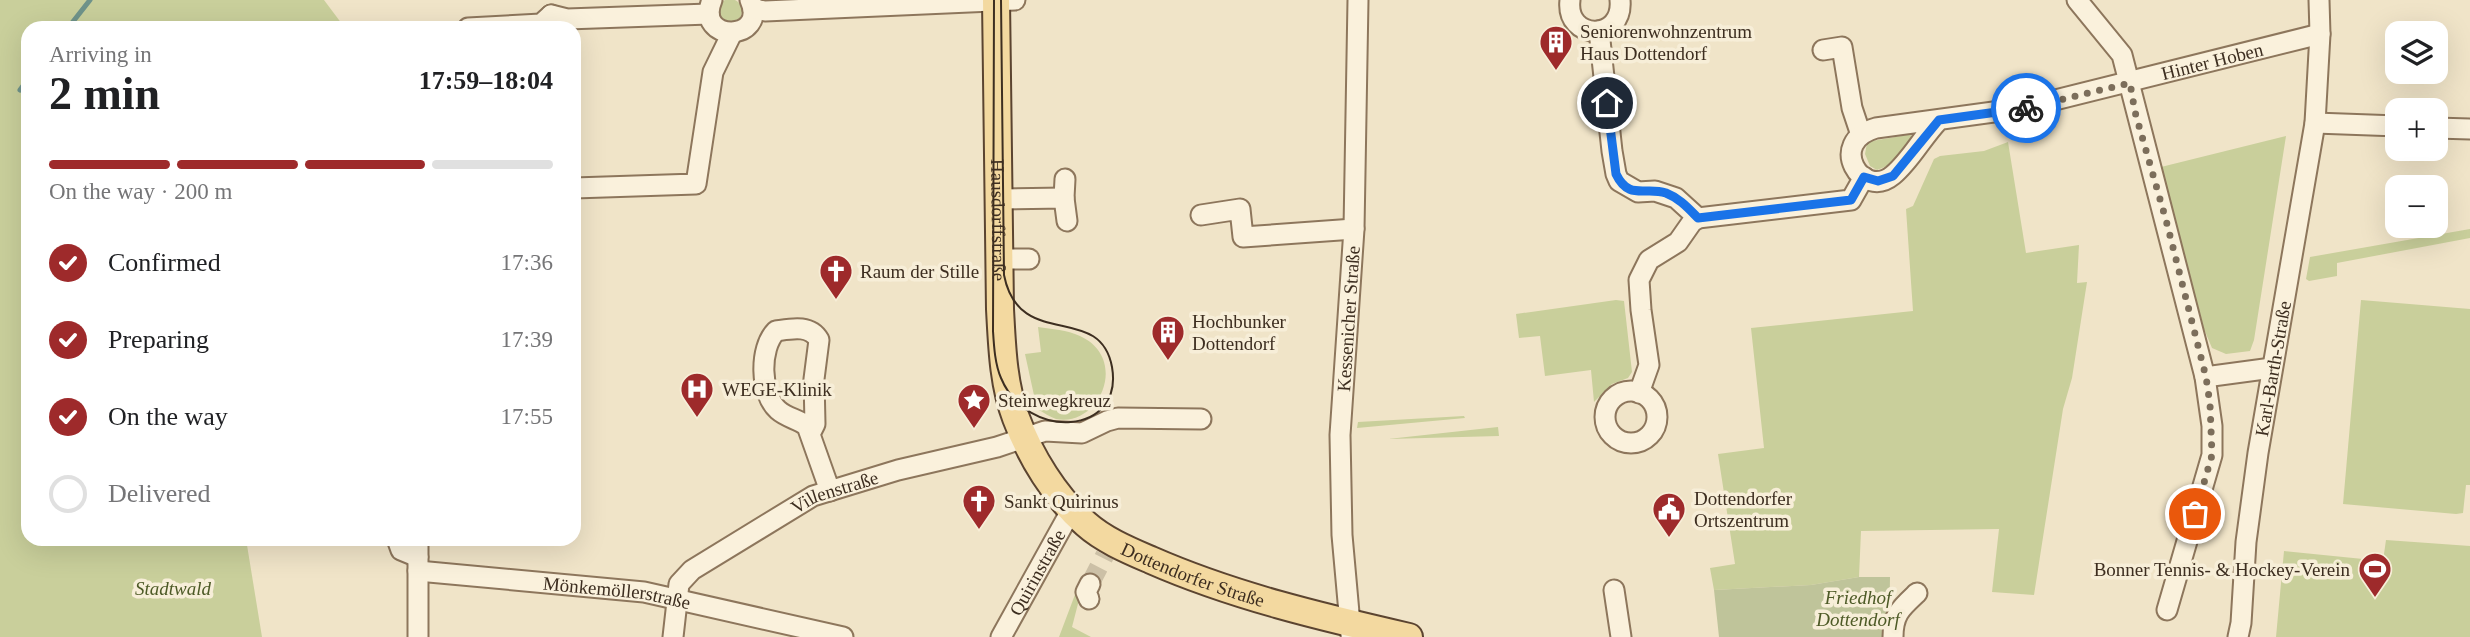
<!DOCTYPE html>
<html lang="en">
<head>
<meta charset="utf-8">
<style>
	body { margin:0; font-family:"Times New Roman",serif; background:#f6f6f6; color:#202124; height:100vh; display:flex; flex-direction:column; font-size:26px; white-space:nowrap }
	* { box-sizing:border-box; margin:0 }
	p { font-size:23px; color:#757577 }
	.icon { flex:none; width:38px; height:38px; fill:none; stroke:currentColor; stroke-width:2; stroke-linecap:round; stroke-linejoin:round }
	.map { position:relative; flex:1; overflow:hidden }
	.drawer { position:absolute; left:21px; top:21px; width:560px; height:525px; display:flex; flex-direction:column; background:#fff; border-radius:21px; box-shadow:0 7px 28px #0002 }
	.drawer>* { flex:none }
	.buttons { position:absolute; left:2385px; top:21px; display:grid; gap:14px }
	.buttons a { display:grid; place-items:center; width:63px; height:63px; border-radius:14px; background:#fff; box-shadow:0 7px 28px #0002; font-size:35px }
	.pin { position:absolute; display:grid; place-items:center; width:60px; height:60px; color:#fff; margin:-30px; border:4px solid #fff; border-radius:50%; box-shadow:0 2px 7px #0007 }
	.courier { position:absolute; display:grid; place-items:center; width:70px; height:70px; margin:-35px; border:5px solid #1a73e8; border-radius:50%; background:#fff; color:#222; box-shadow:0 2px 9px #0007 }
	.head em { font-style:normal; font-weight:800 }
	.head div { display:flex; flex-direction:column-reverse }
	.head { display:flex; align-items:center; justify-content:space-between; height:119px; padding:0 28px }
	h1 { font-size:46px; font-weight:800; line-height:52px }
	.bar { display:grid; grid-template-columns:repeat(4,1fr); gap:10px 7px; align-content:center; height:84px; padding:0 28px }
	.bar i { height:9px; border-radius:5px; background:#e0e0e0 }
	.bar .on { background:#9e2a2b }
	.bar p { grid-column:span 4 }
	ol { padding:0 28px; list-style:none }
	li { display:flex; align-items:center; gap:21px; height:77px }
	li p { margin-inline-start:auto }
	li .icon { padding:7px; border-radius:50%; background:#9e2a2b; color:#fff; stroke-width:4 }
	li:last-child { color:#757577 }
	li i { width:38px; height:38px; border:4px solid #e0e0e0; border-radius:50% }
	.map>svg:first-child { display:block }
	.green { fill:#c9cf9b }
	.cemetery { fill:#bfc49a }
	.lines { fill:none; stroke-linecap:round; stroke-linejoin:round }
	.stream { stroke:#6f938a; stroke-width:5 }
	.minor-tunnel { stroke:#ccc0a6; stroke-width:19; stroke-dasharray:19 10; stroke-linecap:butt }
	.minor-casing { stroke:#8d765c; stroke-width:23 }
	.major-casing { stroke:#5b4430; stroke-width:30 }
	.minor { stroke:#faf1dc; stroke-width:19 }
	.major { stroke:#f3d9a0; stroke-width:26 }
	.tram { stroke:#3d2e20; stroke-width:2 }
	.done { stroke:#7c6e5b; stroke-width:7; stroke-dasharray:0 12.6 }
	.route { stroke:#1a73e8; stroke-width:9 }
	.labels { text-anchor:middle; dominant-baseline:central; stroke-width:7; stroke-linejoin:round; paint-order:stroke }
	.poi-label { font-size:19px; fill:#3d2e20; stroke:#f7eed8; text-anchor:start }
	.street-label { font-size:19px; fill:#3d2e20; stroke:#f7eed8 }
	.park-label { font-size:19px; font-style:italic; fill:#4d5a26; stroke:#f7eed8 }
</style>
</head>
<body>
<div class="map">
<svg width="2470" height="637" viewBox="0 0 2470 637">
	<rect width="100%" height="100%" fill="#f0e4c8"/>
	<path class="green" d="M718 11a12 12 0 1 1 24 0a12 12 0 1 1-24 0Z
		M0,0H324L345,28H28V539H246L262,637H0Z
		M1907,135H1911L1912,141L1892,164L1877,170L1870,166L1865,154L1867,143L1872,141Z
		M2286,136L2254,340L2250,351L2226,354L2212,348L2204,329L2161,167Z
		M2008,142L2026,253L2079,245L2077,283L2087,282L2072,378L2063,409L2034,595L1992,592L1999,529L1861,531L1859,577L1811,585L1714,590L1710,568L1735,564L1718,454L1764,448L1751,328L1913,311L1906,209L1913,206L1934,159L1940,156L1984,151Z
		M2470,229V238L2337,263V276L2309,281L2306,279L2310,257Z
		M1616,300L1624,301L1632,372L1628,378L1612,384L1594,402L1591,370L1545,376L1540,336L1519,338L1516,314Z
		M2361,300L2470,309V485H2466L2463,513L2456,514L2343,504Z
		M1038,327C1052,329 1067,330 1080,336C1130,359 1099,428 1056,419C1050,417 1043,412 1037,409L1025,354L1041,352Z
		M1464,416L1465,418L1357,428L1358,422Z
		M1498,427L1499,436L1388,439Z
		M2386,540L2470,546V637H2276L2284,551L2383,561Z
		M1076,592L1080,596L1072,627L1091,637H1059Z"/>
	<path class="cemetery" d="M1859,577H1890L1889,637H1719L1714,590L1811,585Z"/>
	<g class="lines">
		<path class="stream" d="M68,28L90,0
			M20,90L28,79"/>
		<path class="minor-tunnel" d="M1090,584L1105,555"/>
		<defs>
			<g id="minor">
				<path d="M712,0C694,43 769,42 750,0"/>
				<path d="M1570,0C1565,41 1624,42 1620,0"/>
				<path d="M2077,0L2122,55L2205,377L2212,426V455L2167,610"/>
				<path d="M753,9L765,11L1015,0"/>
				<path d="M551,15L567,19L709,14"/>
				<path d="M468,28L541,24L551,15"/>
				<path d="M1599,31L1612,151L1616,174L1619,181L1638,192L1655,191L1676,198L1698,218L1692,222L1678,242L1649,260L1639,280L1641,310L1649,365L1639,393"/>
				<path d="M1823,50L1842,47L1852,108L1861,135"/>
				<path id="s1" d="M1939,120C1923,136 1911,160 1893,175C1862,201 1826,142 1876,128L2023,108L2320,34"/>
				<path d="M2315,123L2398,126"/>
				<path d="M2436,128L2470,129"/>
				<path d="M574,188L696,184L713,72L732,33"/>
				<path d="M1064,198L1065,179"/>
				<path d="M999,199L1064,198L1067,221"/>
				<path d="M1201,215L1240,209L1243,237L1354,229"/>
				<path d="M1698,218L1851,200L1864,177"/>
				<path d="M999,259H1029"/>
				<path d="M2205,377L2272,368"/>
				<circle cx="1631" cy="417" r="26"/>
				<path d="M810,434L815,424L814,379L819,340C810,324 790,329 776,331C759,348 760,394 778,410C787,418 798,419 807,426L830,491"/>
				<path d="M397,539L401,550L418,557"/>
				<path id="s2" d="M418,571L644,592L843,637"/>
				<path d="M1614,590L1621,637"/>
				<path d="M1089,599L1086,592L1090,584"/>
				<path id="s3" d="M1351,635L1342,535L1340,435L1354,229L1358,0"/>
				<path d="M418,637V539"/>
				<path id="s4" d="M673,637L679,584L692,570L813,496L898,470L997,447L1045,431L1082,433L1107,421L1118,418L1201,419"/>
				<path id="s5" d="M1001,637L1072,509"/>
				<path d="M1893,637C1893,614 1901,608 1917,593"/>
				<path id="s6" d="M2238,637L2241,623L2246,542L2258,453L2315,123L2320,34L2319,0"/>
			</g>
			<g id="major">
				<path id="s7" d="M996,0L1000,309C1002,345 1003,384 1016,418C1030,456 1055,497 1086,524C1104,540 1128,550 1151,560C1233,596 1322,617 1409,637"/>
			</g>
		</defs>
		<use href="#minor" class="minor-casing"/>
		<use href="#major" class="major-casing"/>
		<use href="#minor" class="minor"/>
		<use href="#major" class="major"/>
		<path class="tram" d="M994,0L993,331C994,347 995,364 1001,378C1027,441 1124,436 1112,367C1100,301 1019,352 1004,275L1001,0"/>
	</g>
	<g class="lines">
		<path class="done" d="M2026,108L2130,83L2135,112L2166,220L2206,377L2210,404L2212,455L2195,514"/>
		<path class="route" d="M1607,103L1616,174C1629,201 1645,186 1666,193C1679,198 1688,208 1698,218L1851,200L1864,177L1878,181L1893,176L1939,120L2026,108"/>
	</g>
	<defs>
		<symbol id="building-pin" viewBox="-11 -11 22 30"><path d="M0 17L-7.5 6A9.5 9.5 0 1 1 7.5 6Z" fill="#9e2a2b" stroke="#f7eed8"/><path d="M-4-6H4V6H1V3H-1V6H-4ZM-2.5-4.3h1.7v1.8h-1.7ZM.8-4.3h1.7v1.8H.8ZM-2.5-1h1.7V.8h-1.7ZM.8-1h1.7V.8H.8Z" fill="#fff"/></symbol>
		<symbol id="church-pin" viewBox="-11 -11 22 30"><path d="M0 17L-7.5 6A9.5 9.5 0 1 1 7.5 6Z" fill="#9e2a2b" stroke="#f7eed8"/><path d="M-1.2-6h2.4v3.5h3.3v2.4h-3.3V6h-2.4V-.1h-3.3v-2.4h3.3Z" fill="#fff"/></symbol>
		<symbol id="hospital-pin" viewBox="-11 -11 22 30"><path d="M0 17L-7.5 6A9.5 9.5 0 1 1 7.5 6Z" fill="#9e2a2b" stroke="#f7eed8"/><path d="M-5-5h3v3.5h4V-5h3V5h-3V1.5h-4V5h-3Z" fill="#fff"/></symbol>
		<symbol id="sight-pin" viewBox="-11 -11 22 30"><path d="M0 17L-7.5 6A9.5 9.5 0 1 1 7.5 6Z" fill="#9e2a2b" stroke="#f7eed8"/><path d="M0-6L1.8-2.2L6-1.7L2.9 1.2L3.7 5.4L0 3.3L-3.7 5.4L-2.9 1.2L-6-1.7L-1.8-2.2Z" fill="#fff"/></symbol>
		<symbol id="civic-pin" viewBox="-11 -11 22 30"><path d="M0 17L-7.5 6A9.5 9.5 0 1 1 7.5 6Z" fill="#9e2a2b" stroke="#f7eed8"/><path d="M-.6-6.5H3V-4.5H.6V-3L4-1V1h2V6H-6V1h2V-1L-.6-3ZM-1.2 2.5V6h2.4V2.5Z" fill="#fff"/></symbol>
		<symbol id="stadium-pin" viewBox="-11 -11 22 30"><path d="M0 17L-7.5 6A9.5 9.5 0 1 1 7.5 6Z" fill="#9e2a2b" stroke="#f7eed8"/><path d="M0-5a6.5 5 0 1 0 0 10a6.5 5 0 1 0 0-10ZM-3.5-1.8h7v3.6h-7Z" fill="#fff"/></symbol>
	</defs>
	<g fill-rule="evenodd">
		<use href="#building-pin" x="1537" y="23" width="38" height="52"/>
		<use href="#church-pin" x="817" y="252" width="38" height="52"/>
		<use href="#building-pin" x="1149" y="313" width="38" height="52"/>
		<use href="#hospital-pin" x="678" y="370" width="38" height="52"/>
		<use href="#sight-pin" x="955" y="381" width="38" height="52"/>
		<use href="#church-pin" x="960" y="482" width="38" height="52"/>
		<use href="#civic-pin" x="1650" y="490" width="38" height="52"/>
		<use href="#stadium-pin" x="2356" y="550" width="38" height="52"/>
	</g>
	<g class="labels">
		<g class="poi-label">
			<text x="1580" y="31">Seniorenwohnzentrum<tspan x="1580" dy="22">Haus Dottendorf</tspan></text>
			<text x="860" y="271">Raum der Stille</text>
			<text x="1192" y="321">Hochbunker<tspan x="1192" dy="22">Dottendorf</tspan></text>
			<text x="722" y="389">WEGE-Klinik</text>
			<text x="998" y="400">Steinwegkreuz</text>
			<text x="1694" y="498">Dottendorfer<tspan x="1694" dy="22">Ortszentrum</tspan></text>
			<text x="1004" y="501">Sankt Quirinus</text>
			<text x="2350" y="569" text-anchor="end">Bonner Tennis- &amp; Hockey-Verein</text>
		</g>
		<g class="street-label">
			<text stroke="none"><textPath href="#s1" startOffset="513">Hinter Hoben</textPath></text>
			<text stroke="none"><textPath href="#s7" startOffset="220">Hausdorffstraße</textPath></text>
			<text stroke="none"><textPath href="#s3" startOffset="317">Kessenicher Straße</textPath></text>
			<text stroke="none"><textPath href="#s6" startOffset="271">Karl-Barth-Straße</textPath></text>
			<text stroke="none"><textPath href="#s4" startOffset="236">Villenstraße</textPath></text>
			<text stroke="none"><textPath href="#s7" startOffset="667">Dottendorfer Straße</textPath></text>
			<text stroke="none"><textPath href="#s5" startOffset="74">Quirinstraße</textPath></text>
			<text stroke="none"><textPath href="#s2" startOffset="200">Mönkemöllerstraße</textPath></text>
		</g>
		<g class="park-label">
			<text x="173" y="588">Stadtwald</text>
			<text x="1858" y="597">Friedhof<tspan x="1858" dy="22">Dottendorf</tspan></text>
		</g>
	</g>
</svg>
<div class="buttons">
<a><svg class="icon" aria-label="layers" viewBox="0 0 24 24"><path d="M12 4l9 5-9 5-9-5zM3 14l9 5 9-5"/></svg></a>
<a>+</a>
<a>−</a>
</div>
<div class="pin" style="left:2195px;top:514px;background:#ea580c"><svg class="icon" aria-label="bag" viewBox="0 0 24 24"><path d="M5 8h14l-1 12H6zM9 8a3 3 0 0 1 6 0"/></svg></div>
<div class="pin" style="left:1607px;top:103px;background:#1f2937"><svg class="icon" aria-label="home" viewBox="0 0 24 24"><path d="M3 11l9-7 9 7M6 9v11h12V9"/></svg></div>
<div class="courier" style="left:2026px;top:108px"><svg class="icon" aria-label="bike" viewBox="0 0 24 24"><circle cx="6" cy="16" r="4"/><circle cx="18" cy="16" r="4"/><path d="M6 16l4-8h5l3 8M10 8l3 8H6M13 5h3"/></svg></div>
<section class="drawer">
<div class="head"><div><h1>2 min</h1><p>Arriving in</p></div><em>17:59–18:04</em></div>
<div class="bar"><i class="on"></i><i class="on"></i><i class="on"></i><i></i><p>On the way · 200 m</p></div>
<ol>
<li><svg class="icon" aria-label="check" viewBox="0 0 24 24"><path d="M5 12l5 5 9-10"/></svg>Confirmed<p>17:36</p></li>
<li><svg class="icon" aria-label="check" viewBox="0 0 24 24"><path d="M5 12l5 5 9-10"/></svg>Preparing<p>17:39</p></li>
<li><svg class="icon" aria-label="check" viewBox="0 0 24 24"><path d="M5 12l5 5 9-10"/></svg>On the way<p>17:55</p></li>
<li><i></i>Delivered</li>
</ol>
</section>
</div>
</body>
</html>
